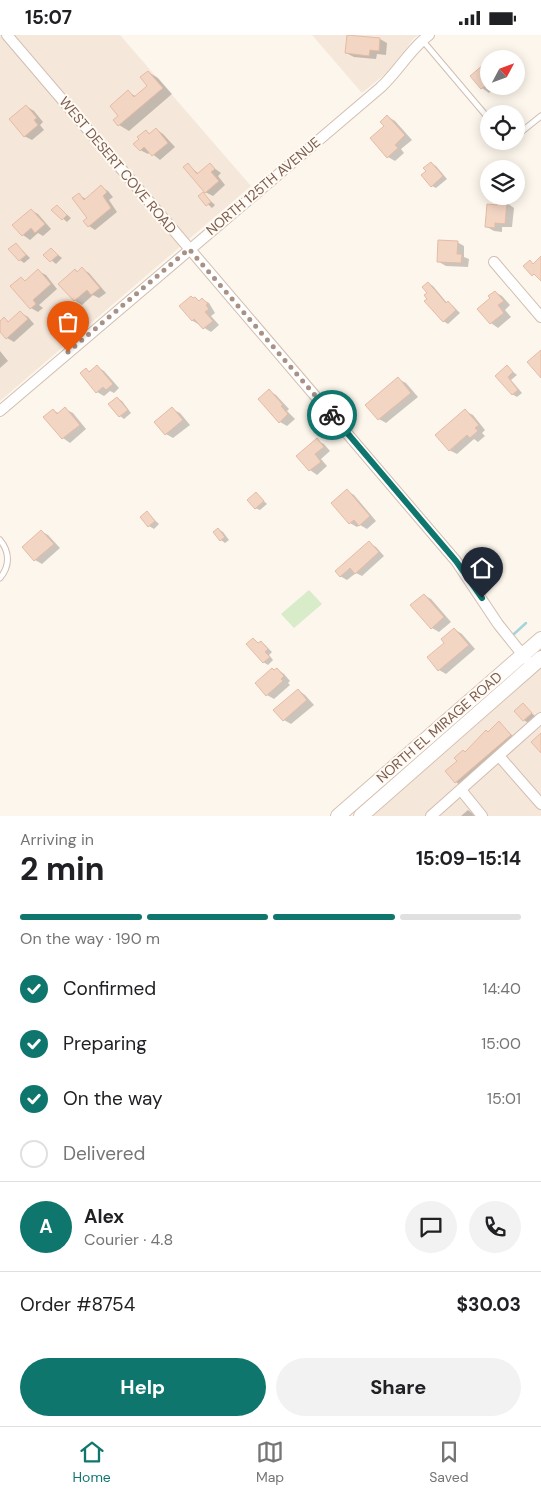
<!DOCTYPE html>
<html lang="en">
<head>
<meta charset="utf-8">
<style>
	body { margin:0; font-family:"DM Sans",sans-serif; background:#f2f2f2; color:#202124; height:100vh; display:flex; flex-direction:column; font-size:19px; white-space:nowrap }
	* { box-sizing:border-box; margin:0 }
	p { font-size:16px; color:#757577 }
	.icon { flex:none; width:28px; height:28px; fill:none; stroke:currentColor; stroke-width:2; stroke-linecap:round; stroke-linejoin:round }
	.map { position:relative; height:781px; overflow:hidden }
	.side { display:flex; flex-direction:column; background:#fff; flex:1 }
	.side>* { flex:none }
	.needle { width:32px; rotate:49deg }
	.controls { position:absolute; left:480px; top:15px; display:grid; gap:10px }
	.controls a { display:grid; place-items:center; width:45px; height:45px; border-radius:50%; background:#fff; box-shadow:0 2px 12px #0003; font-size:25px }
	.pin { position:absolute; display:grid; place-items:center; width:42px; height:42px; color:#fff; margin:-51px -21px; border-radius:50% 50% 50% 0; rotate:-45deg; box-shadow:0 0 5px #0007 }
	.pin .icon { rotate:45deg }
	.courier { position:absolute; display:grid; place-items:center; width:50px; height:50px; margin:-25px; border:4px solid #0f766e; border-radius:50%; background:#fff; color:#222; box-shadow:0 1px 6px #0007 }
	.headline em { font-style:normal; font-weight:700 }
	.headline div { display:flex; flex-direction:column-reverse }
	.headline { display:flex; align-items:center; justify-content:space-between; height:85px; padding:0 20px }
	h1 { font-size:32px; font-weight:700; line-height:38px }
	.bar { display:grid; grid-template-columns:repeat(4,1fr); gap:8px 5px; align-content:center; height:60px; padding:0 20px }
	.bar i { height:6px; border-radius:4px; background:#e0e0e0 }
	.bar .selected { background:#0f766e }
	.bar p { grid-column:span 4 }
	.line { display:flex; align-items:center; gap:12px; padding:0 20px; border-top:1px solid #e0e0e0 }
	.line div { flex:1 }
	.round { display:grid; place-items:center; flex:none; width:52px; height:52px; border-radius:26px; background:#f2f2f2 }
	ol { padding:0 20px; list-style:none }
	li { display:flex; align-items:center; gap:15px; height:55px }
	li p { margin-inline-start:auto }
	li .icon { padding:5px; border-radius:50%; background:#0f766e; color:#fff; stroke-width:4 }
	li:last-child { color:#757577 }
	li i { width:28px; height:28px; border:2px solid #e0e0e0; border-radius:50% }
	.action { display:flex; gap:10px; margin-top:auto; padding:10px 20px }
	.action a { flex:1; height:58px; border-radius:30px; background:#0f766e; color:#fff; font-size:20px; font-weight:700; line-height:58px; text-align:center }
	.action a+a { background:#f2f2f2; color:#202124 }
	.status { display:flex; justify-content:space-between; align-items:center; height:35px; padding:0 25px; background:#fff; direction:ltr }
	.status svg { height:14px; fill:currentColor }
	.menu { display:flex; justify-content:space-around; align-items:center; height:70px; border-top:1px solid #e0e0e0; background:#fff; font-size:14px; color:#757577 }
	.menu a { display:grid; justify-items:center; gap:2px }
	.menu .selected { color:#0f766e }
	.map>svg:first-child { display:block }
	.residential { fill:#f5e8da }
	.green { fill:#d8ecc9 }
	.shadow { fill:#0003 }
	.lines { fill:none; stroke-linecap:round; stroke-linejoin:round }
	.stream { stroke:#a5d3da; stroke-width:2.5 }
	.building { fill:#f3d5c3; stroke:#e6bba3 }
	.lane-casing { stroke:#d1beb0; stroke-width:7 }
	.street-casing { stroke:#d1beb0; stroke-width:12 }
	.secondary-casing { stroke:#d6c0b0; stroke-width:16 }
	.lane { stroke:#fff; stroke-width:5 }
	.street { stroke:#fff; stroke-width:10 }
	.secondary { stroke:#fff; stroke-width:14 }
	.done { stroke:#a89285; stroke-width:5; stroke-dasharray:0 9 }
	.route { stroke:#0f766e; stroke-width:6 }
	.labels { text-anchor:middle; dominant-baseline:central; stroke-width:4; stroke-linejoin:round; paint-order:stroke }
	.street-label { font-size:14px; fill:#7a5c4d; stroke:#fffaf3 }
</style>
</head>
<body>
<div class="status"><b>15:07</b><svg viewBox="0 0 49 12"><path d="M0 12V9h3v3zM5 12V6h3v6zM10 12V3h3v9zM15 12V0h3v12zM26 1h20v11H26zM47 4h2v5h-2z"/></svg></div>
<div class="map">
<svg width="541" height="781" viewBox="0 0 541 781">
	<rect width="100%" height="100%" fill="#fdf6ec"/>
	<path class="residential" d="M0,0H120L251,151L0,366Z
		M312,0H419L414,3L389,36L362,58Z
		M541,632V781H373L479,688Z"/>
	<path class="green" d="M309,555L322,569L294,593L281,579Z"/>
	<path class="shadow" d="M380,4L387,8L386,20L377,19L376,24L354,22L346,18Z
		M489,27V51H497L489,58L482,53L472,41Z
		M148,37L158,43L172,59L129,96L119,90L115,85L120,81L128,57L137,62L149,51Z
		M26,71L34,76L43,87L40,90L44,95L32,105L24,101Z
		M387,81L395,86L412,105L401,114L404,118L395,126L388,122Z
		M156,94L163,99L175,112L160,125L150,117L148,119L140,115L146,96L150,99Z
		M431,128L436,131L447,144L436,153L432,151L427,136Z
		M188,130L199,139L210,130L221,138L218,141L225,150L213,161L205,157Z
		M101,152L108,156L113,162L109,165L117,177L95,195L89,191V183L79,160L86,164Z
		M203,159L215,170L212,173L200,162Z
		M507,168L514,173L512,192H502V197L494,196L487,192L498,171Z
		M57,171L71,183L67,187L53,175Z
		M31,175L38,179L51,194L43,201L38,198L30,205L23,200L14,190Z
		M457,207L464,211V222L469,224L468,232L446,231L439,227Z
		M16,209L30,223L24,228L20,225Z
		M51,214L62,223L56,229L45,220Z
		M82,234L89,238L106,258L99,263L93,260L82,270L74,265L75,236L78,237Z
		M38,236L46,240L57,254L39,270L43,273L38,277L31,273L12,251L21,243L26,246Z
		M428,248L433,251L448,269L453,271L460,278L448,289L443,286L429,258Z
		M495,257L502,261L510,270L505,275L511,282L498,293L491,288L479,274L492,263Z
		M195,263L200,266L202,264L209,268L215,278L211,281L219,290L211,297L193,286L180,271Z
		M20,277L28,282L34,289L14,307L7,303L0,295V288L4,284L10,287Z
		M0,316L8,326L0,333Z
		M97,332L104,336L119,353L114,358L110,356L104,361L97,357L86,335L91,337Z
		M507,332L517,340L511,345L522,358L517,362L512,359L497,341Z
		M398,344L406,348L418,362L386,388L379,384L367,370Z
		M269,356L276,360L289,374L287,376L295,384L287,391L280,387Z
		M117,363L122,366L131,378L124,384L120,381Z
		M65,374L73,378L86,394L70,408L63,403L45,382L53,375L60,379Z
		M172,374L180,378L190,390L173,403L166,399L156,387Z
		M465,376L473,380L485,395L482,398L485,401L478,407L474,404L457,419L449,415Z
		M317,405L324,409L330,416L321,424L327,431L317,440L310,435L298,421Z
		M347,456L354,460L376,486L367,494L360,490L357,492L350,488Z
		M256,458L267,469L260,475L255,473Z
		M147,478L159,489L154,494L149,491Z
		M218,494L223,497L229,505L225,508L221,505Z
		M41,496L48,500L60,513L42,529L35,525Z
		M369,508L376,512L384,521L362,541L356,538L347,545L340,541Z
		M424,560L431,564L451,587L439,597L432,593Z
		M454,594L462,599L475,614L446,639L439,635Z
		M253,604L259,609L261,608L265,610L272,617L269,620L273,625L268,630L263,627Z
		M277,634L284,639L290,646L288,648L290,650L274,664L267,660Z
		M298,655L305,660L314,670L291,689L284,685Z
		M523,670L535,681L528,688L524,685Z
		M499,688L515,703L460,750L456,747L458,726Z
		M468,775L472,778L474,781H461Z"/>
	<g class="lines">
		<path class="stream" d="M514,599L526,588"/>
	</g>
	<path class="building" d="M347,0L380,3L379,16L370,15L369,21L345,18Z
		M489,25V48L481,54L470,41Z
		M148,36L163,53L118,91L113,85L118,81L110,71L128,55L134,62L147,51L140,42Z
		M26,70L37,83L34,85L38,90L24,102L9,84Z
		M387,80L405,100L395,110L398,113L387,123L370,103L384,91L380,87Z
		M156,93L168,108L152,121L144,112L140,116L133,109L139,104L137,102L146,95L149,99Z
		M431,127L443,141L431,152L421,140L426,136L423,133Z
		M188,128L197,139L210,128L215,134L211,137L219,146L205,158L183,132Z
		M101,150L107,157L103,161L111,173L88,192L83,186L87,183L72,163L79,158L84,165Z
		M203,157L211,167L206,171L198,161Z
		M498,166L507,167L505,189L495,188V193L485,192L487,169L497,170Z
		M57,170L67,180L62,185L51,175Z
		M31,174L45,189L35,198L31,193L22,201L12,190Z
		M438,205L458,206L457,219H462L461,228L437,227Z
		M16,208L26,220L19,226L8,214Z
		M51,213L58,220L50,227L43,220Z
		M541,221V246L534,239L532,241L523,231L530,225L533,229Z
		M82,232L100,253L91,260L87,255L74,266L58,249L75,234L77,237Z
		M38,234L51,249L33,265L36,269L30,274L10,251L21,242L25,246Z
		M428,247L446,268L448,266L456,275L443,287L424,266L427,264L424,260L427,258L422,252Z
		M495,256L504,266L498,270L504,278L490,289L477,274L490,263L488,261Z
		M191,261L193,263L195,262L199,266L202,263L208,269L206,270L209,274L205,277L213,286L203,294L194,284L192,286L179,271Z
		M20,276L28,284L6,304L0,297V286L4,282L8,287Z
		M541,315V343L527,327Z
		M97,330L113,349L106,355L103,352L96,358L80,338L86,333L89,337Z
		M507,330L513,337L508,342L518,355L512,360L495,341Z
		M398,342L411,358L378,385L365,370Z
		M269,354L283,370L281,371L288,379L279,388L258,364Z
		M117,362L128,375L119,382L108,369Z
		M65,372L80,390L62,404L43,382L53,374L57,379Z
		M172,372L183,385L165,400L154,387Z
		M465,374L479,390L475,393L478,396L470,403L467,400L449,416L435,400Z
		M317,403L324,412L315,419L321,427L309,436L296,421Z
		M347,454L370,481L359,491L354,485L349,489L331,468Z
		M256,457L264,466L255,474L247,465Z
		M147,476L155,486L148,492L140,482Z
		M218,493L225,502L220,506L213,497Z
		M41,495L54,509L34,526L22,512Z
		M369,506L379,517L355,539L350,533L340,542L335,536Z
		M424,559L444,582L431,594L410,570Z
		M454,593L469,610L438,636L427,622L444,608L441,604Z
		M253,603L258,608L261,606L268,614L265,617L270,622L263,628L246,609Z
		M272,633L274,635L277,633L284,641L281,644L283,646L266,661L255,648Z
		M298,654L307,665L283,686L273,675Z
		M523,668L532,678L523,686L514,676Z
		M499,686L511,700L455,748L445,736L457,726L454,723L463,715L465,717L486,695L488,697Z
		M541,698V718L531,707Z"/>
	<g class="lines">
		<defs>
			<path id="lane" d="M423,6L489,84
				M516,101L541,81
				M0,505C10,517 10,531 0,543"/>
			<path id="street" d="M7,0L456,526L498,589L526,624
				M494,227L541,282
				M0,376L380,53C398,37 410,14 429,0
				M499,721L541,769
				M461,755L482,781
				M431,781L541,683"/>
			<path id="secondary" d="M338,781L541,604
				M361,781L541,623"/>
		</defs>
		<use href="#lane" class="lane-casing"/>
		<use href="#street" class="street-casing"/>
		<use href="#secondary" class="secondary-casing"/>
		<use href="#lane" class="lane"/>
		<use href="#street" class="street"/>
		<use href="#secondary" class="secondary"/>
	</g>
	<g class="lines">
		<path class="done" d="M68,317L189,214L332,380"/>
		<path class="route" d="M332,380L456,526L482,563"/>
	</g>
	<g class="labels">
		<g class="street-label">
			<text transform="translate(118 130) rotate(50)">WEST DESERT COVE ROAD</text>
			<text transform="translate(263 151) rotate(-40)">NORTH 125TH AVENUE</text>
			<text transform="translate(439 692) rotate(-41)">NORTH EL MIRAGE ROAD</text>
		</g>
	</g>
</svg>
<div class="controls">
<a><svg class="needle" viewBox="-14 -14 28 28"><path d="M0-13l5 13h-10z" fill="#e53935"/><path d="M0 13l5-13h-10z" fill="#757577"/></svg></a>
<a><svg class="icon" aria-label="locate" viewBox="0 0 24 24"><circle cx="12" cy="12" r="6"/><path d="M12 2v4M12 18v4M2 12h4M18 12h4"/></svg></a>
<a><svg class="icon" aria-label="layers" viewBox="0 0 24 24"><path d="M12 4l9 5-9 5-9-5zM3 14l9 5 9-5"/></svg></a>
</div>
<div class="pin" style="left:68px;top:317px;background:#ea580c"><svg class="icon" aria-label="bag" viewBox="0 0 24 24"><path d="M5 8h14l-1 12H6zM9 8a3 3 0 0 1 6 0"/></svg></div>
<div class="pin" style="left:482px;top:563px;background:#1f2937"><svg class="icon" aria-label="home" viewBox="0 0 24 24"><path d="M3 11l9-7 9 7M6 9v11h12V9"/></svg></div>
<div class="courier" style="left:332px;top:380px"><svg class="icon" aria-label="bike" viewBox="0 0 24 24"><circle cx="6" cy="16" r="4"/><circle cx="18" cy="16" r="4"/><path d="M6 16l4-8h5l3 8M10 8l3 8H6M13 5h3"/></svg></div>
</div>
<section class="side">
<div class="headline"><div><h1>2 min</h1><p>Arriving in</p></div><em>15:09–15:14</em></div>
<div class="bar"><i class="selected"></i><i class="selected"></i><i class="selected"></i><i></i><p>On the way · 190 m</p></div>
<ol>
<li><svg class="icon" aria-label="check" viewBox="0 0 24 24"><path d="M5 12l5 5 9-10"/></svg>Confirmed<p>14:40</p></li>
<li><svg class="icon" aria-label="check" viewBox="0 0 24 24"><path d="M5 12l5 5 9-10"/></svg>Preparing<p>15:00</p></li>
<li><svg class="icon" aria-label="check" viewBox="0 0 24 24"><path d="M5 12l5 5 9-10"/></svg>On the way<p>15:01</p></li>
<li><i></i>Delivered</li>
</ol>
<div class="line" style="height:90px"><b class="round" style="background:#0f766e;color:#fff">A</b><div><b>Alex</b><p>Courier · 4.8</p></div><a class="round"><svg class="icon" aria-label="chat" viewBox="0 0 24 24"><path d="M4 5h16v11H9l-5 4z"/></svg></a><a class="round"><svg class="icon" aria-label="phone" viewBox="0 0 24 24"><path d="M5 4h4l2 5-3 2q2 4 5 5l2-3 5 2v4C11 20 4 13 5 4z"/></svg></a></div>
<div class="line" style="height:65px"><div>Order #8754</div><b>$30.03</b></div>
<div class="action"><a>Help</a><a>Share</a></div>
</section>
<nav class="menu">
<a class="selected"><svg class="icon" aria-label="home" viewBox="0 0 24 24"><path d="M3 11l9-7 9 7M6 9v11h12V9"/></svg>Home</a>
<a><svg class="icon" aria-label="map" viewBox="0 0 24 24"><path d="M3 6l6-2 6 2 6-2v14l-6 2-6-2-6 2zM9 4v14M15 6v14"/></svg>Map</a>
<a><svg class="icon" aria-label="saved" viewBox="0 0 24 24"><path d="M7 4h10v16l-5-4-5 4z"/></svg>Saved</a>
</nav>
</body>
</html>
